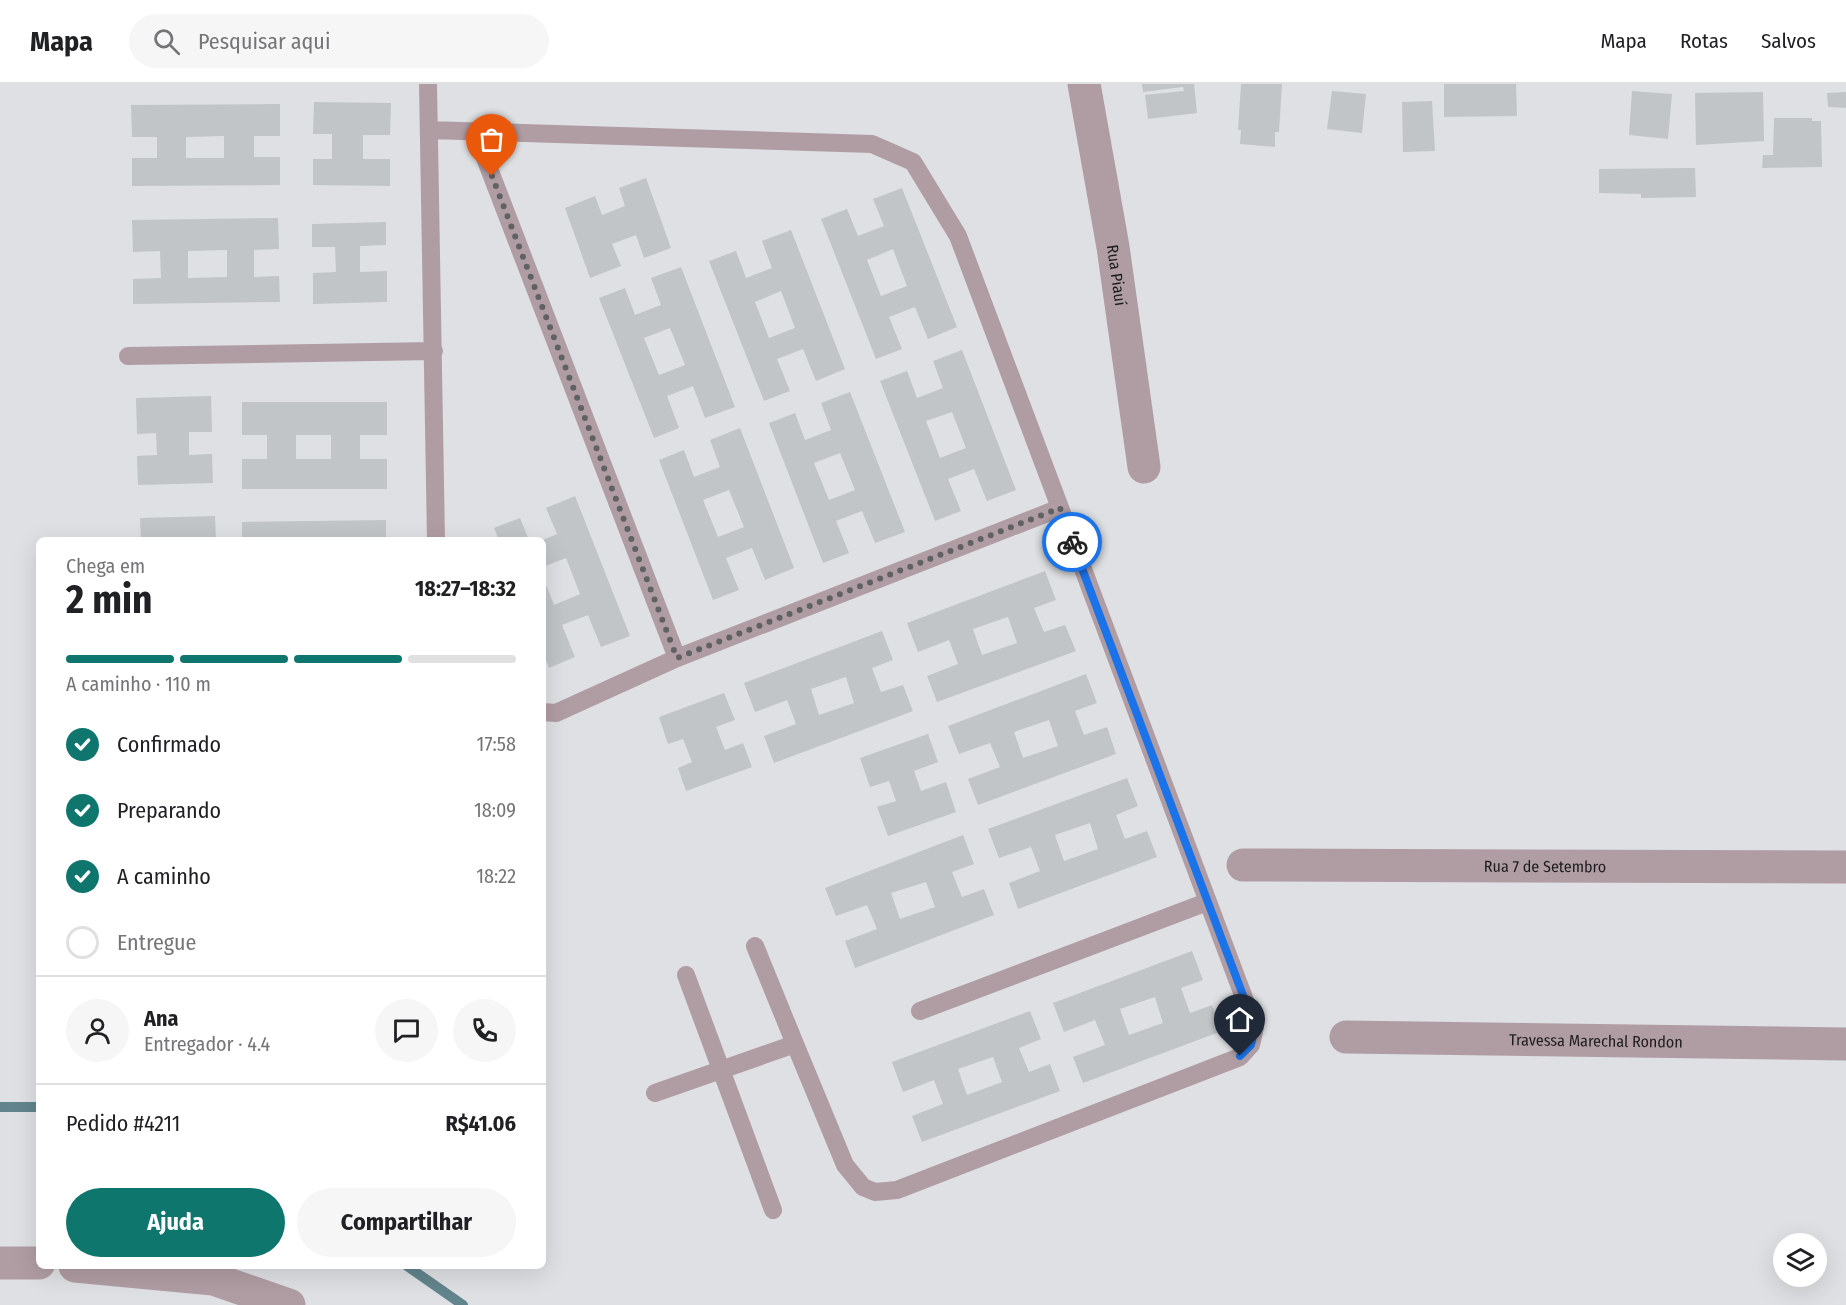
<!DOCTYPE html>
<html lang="pt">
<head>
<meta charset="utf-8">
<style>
	body { margin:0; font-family:"Fira Sans Condensed",sans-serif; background:#f6f6f6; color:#202124; height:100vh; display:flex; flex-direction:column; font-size:22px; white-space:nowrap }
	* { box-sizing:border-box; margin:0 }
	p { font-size:20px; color:#757577 }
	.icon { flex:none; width:33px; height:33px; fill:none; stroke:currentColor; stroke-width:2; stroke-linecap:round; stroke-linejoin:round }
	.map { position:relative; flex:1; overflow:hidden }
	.details { position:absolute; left:36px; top:453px; width:510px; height:732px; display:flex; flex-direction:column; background:#fff; border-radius:9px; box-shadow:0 6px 24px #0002 }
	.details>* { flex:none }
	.buttons { position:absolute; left:1773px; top:1149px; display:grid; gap:12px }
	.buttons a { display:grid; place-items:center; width:54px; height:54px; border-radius:50%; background:#fff; box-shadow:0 6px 24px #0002; font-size:30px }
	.pin { position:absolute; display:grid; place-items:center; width:51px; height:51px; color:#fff; margin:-62px -26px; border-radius:50% 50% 50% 0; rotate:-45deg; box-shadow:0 0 6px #0007 }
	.pin .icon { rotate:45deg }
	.courier { position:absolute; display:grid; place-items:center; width:60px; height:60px; margin:-30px; border:4px solid #1a73e8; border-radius:50%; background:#fff; color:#222; box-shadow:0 2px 8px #0007 }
	.head em { font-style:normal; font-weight:700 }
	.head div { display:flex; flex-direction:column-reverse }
	.head { display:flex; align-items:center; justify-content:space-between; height:102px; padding:0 30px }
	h1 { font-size:39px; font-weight:700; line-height:45px }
	.bar { display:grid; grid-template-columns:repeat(4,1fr); gap:9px 6px; align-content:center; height:72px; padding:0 30px }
	.bar i { height:8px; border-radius:4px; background:#e0e0e0 }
	.bar .selected { background:#0f766e }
	.bar p { grid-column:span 4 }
	.line { display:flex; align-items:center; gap:15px; padding:0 30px; border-top:2px solid #e0e0e0 }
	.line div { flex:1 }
	.round { display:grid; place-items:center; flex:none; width:63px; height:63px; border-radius:32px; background:#f6f6f6 }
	ol { padding:0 30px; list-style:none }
	li { display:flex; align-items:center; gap:18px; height:66px }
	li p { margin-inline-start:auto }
	li .icon { padding:6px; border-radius:50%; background:#0f766e; color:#fff; stroke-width:4 }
	li:last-child { color:#757577 }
	li i { width:33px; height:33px; border:3px solid #e0e0e0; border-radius:50% }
	.primary-button { display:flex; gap:12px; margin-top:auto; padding:12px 30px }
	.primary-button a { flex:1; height:69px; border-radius:36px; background:#0f766e; color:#fff; font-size:24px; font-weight:700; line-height:69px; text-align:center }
	.primary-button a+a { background:#f6f6f6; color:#202124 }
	header { display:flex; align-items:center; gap:36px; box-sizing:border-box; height:84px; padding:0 30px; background:#fff; border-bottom:2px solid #e0e0e0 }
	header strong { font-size:28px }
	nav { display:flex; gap:33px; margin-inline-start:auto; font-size:21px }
	.search { width:420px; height:54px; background:#f6f6f6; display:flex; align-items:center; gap:15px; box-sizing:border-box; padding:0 21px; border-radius:33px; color:#757577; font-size:22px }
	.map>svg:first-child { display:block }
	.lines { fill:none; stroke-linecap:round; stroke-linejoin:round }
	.stream { stroke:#62848c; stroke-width:10 }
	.building { fill:#c2c5c7; fill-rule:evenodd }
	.service { stroke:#b09da3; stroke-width:18 }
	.minor { stroke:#b09da3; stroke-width:33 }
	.done { stroke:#606163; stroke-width:6; stroke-dasharray:0 10.8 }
	.route { stroke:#1a73e8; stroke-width:8 }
	.labels { text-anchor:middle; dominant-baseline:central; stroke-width:5; stroke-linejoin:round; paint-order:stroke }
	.street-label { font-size:16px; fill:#1c1d1e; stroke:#fff }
</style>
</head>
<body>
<header>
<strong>Mapa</strong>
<div class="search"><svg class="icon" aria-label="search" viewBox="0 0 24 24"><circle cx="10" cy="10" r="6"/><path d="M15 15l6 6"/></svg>Pesquisar aqui</div>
<nav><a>Mapa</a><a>Rotas</a><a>Salvos</a></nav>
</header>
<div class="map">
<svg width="1846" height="1221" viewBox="0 0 1846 1221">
	<rect width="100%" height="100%" fill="#dee0e3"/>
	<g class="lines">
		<path class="stream" d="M0,1023H39
			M407,1182L463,1221"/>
	</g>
	<path class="building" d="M1142,0H1194L1197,29L1148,35L1145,11L1184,7L1183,3L1143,8Z
		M1241,0H1282L1279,48H1275V63L1240,60L1241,46H1238Z
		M1444,0H1516L1517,32L1444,33Z
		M1332,7L1366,10L1362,49L1327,45Z
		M1632,7L1672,10L1668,55L1629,51Z
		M1763,8L1764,57L1696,61L1695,9Z
		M1846,8V24L1828,23L1827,9Z
		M1432,17L1435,67L1403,68L1402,18Z
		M314,18L391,19L390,51H363V75H390V102L313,101V75H332V50H313Z
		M280,20V52H254V73H280V101L132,102V74H157V53H132L131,21ZM224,52V74H186V53Z
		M1774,34H1812V37H1821L1822,83L1762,84L1763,71H1773Z
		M1695,84L1696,113L1641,114V110L1599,109V85Z
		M646,94L671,164L644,174L636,151L612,160L621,182L590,194L565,124L595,112L602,131L625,122L619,104Z
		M902,104L957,243L928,255L915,223L889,233L902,265L876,275L821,135L847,125L858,152L884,142L873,115ZM893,165L907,202L881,212L867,176Z
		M278,134L279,165L254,166V193L279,192L280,218L133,220V195L161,194L160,167L133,168L132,136ZM227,166V193L188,194V167Z
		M386,138V161L360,162V188L387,187V218L313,220V189L336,188L335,163H312V140Z
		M791,146L845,285L816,297L803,265L777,275L790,307L764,317L709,177L736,167L746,194L772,184L762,157ZM781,207L795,244L769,254L755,218Z
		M681,183L735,323L705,334L693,302L667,312L679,344L654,354L599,214L625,204L635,231L661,221L651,194ZM670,244L685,281L659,291L644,254Z
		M962,266L1016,406L987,417L974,385L948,395L961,427L935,437L880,297L907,287L917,314L943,304L933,277ZM952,328L966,364L940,374L926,337Z
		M850,308L905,448L875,459L862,427L836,437L849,469L823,479L769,339L795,329L805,356L831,346L821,319ZM840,369L855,406L829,416L814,379Z
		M211,312L212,348H189V371L212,370L213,399L138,401L137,372L157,371L156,349L137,350L136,314Z
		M242,318H387V351H360V375H387V405H242V375H267V351H242ZM296,351H331V375H296Z
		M740,344L794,484L765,496L752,464L726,474L739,506L713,516L659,376L684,366L694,393L720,383L710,356ZM729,406L744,443L718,453L703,416Z
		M575,412L630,552L601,563L588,531L562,541L575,573L549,584L543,569V493L554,521L580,510L566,474L543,483V456L557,450L546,424Z
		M215,432L216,456H141L140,434Z
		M520,434L529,456H499L494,444Z
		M386,436V456H242V438Z
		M1045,487L1056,516L1034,524L1044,548L1065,541L1076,567L937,618L927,592L958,580L949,556L918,568L907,539ZM1008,533L1017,559L982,571L973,545Z
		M882,547L893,576L872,584L881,608L903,601L913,627L774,679L764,652L796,640L787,616L755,628L744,599ZM846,593L854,619L819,631L811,605Z
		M1086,590L1097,619L1075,627L1084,651L1107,643L1116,670L978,721L968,695L1000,683L990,659L959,670L948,642ZM1049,636L1058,662L1023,674L1014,648Z
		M724,609L735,636L716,643L725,666L743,659L752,683L686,707L678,684L692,678L683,655L668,660L659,633Z
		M928,650L938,678L914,687L921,707L946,698L956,728L888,752L877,723L896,717L889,697L870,703L860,674Z
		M1127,694L1138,722L1116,731L1125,755L1147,747L1157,773L1018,825L1009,799L1040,787L1031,763L999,774L988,745ZM1090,739L1098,765L1064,777L1055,751Z
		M963,751L974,780L952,788L962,813L984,805L994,831L855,884L845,857L877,845L867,821L836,832L825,804ZM926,798L935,823L900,835L891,809Z
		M1192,867L1203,896L1181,904L1190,929L1212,921L1222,947L1083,999L1073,973L1105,961L1095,936L1064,948L1053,919ZM1155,913L1163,939L1129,951L1120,925Z
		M1030,927L1041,955L1019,964L1029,988L1050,980L1060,1007L922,1058L912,1032L943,1020L934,996L903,1008L892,978ZM993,973L1002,998L967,1011L958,985Z"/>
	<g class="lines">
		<path class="service" d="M428,0L436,456
			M429,46L872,60L913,78L958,152L1255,943L1251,961L1240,973L897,1106L875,1108L863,1103L845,1081L795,960L655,1009
			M475,48L677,574
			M128,272L434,267
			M543,628L556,629L677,574L1060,424
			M755,862L795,960
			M686,891L773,1126
			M920,927L1207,818"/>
		<g class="minor">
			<path id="s1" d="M1084,0L1113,163L1144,383"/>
			<path id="s2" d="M1243,781L1846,783"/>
			<path id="s3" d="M1346,953L1846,960"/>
			<path d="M0,1179H39"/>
			<path d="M75,1182L213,1195L289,1221"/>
		</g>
	</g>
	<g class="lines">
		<path class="done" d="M492,92L677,574L1060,424L1072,458"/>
		<path class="route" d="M1072,458L1255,943L1251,961L1240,972"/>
	</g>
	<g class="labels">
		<g class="street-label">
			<text stroke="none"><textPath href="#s1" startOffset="194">Rua Piauí</textPath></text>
			<text stroke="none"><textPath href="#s2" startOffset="302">Rua 7 de Setembro</textPath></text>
			<text stroke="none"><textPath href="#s3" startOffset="250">Travessa Marechal Rondon</textPath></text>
		</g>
	</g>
</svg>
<div class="buttons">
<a><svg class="icon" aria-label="layers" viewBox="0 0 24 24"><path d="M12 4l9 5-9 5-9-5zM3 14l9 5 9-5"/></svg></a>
</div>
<div class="pin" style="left:492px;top:92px;background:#ea580c"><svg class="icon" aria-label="bag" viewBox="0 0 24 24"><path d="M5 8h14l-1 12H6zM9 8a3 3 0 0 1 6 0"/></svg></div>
<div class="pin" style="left:1240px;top:972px;background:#1f2937"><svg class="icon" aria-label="home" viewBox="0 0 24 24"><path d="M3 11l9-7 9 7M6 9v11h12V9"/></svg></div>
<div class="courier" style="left:1072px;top:458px"><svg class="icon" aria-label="bike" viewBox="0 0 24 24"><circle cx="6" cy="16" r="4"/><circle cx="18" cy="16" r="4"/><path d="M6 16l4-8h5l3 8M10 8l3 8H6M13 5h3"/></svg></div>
<section class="details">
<div class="head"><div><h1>2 min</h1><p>Chega em</p></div><em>18:27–18:32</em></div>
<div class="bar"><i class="selected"></i><i class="selected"></i><i class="selected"></i><i></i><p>A caminho · 110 m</p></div>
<ol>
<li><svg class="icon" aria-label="check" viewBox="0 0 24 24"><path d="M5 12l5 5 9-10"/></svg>Confirmado<p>17:58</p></li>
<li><svg class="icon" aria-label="check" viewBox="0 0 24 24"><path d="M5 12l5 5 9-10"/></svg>Preparando<p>18:09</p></li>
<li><svg class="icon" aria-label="check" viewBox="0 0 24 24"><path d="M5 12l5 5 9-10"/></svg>A caminho<p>18:22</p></li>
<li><i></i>Entregue</li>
</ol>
<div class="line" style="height:108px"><a class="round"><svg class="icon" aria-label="person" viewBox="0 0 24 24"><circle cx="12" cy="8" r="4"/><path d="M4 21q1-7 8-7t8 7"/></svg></a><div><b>Ana</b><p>Entregador · 4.4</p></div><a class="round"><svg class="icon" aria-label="chat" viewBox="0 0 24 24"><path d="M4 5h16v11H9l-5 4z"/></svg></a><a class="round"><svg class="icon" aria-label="phone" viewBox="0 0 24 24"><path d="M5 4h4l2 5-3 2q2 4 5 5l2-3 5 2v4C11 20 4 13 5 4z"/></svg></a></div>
<div class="line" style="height:78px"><div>Pedido #4211</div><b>R$41.06</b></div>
<div class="primary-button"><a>Ajuda</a><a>Compartilhar</a></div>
</section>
</div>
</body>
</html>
